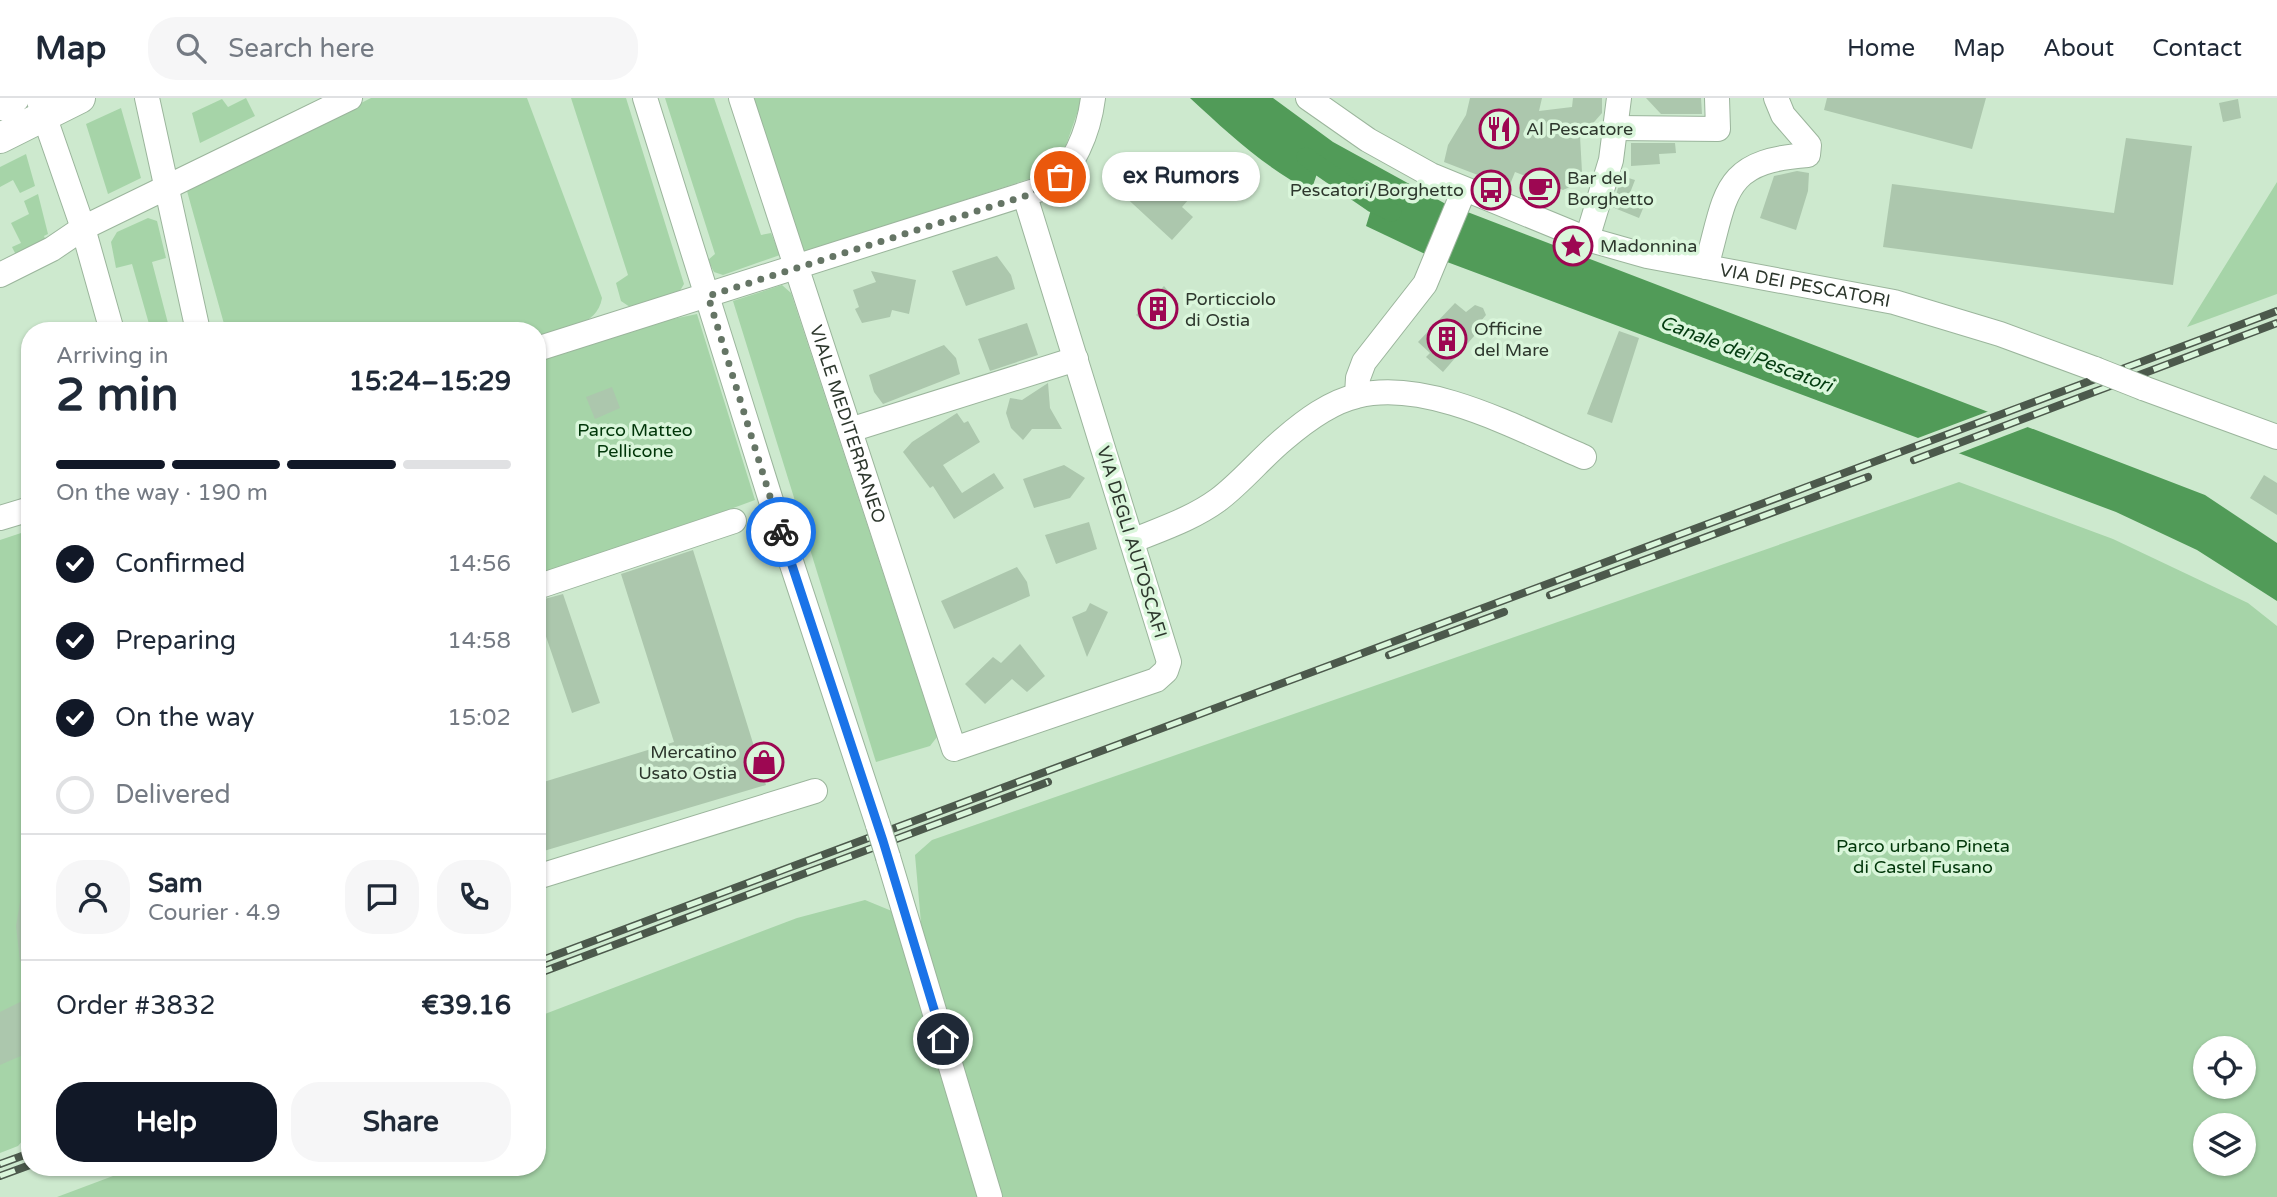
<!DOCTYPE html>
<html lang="en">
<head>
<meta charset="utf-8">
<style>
	body { margin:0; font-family:"Varela Round",sans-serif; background:#f6f6f7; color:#1f2937; height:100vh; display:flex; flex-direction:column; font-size:26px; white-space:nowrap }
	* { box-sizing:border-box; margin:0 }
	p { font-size:23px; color:#747a83 }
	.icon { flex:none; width:38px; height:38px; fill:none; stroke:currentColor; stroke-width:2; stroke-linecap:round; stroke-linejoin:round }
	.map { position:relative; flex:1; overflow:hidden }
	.sheet { position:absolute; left:21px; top:224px; width:525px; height:854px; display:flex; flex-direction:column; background:#fff; border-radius:28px; box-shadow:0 2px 5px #0004 }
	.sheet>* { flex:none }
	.fabs { position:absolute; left:2193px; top:938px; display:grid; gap:14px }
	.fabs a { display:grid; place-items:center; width:63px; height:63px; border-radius:50%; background:#fff; box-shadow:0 2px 5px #0004; font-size:35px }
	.pin { position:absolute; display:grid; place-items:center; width:60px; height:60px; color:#fff; margin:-30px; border:4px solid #fff; border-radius:50%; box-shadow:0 2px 7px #0007 }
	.courier { position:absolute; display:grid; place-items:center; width:70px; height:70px; margin:-35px; border:5px solid #1a73e8; border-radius:50%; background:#fff; color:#222; box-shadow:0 2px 9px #0007 }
	.bubble { position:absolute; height:49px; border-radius:24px; background:#fff; box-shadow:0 2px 5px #0004; font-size:23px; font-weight:700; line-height:49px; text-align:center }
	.headline em { font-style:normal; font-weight:700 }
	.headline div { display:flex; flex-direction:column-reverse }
	.headline { display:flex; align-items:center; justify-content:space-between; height:119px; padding:0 35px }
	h1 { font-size:46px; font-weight:700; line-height:52px }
	.bar { display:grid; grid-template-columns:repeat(4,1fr); gap:10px 7px; align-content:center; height:84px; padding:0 35px }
	.bar i { height:9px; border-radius:5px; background:#e0e1e3 }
	.bar .active { background:#111827 }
	.bar p { grid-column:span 4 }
	.line { display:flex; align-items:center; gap:18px; padding:0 35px; border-top:2px solid #e0e1e3 }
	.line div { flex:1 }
	.round { display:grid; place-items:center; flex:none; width:74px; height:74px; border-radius:28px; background:#f6f6f7 }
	ol { padding:0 35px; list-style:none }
	li { display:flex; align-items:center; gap:21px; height:77px }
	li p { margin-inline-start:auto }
	li .icon { padding:7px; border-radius:50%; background:#111827; color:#fff; stroke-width:4 }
	li:last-child { color:#747a83 }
	li i { width:38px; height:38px; border:4px solid #e0e1e3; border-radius:50% }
	.cta { display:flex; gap:14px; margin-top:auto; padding:14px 35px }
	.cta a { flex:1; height:80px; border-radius:28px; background:#111827; color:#fff; font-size:28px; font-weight:700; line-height:80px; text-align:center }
	.cta a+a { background:#f6f6f7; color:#1f2937 }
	header { display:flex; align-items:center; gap:42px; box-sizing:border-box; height:98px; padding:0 35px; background:#fff; border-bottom:2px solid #e0e1e3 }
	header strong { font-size:33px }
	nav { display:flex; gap:38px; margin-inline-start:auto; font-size:24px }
	.search { width:490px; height:63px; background:#f6f6f7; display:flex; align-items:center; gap:18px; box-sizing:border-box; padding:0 24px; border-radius:28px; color:#747a83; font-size:26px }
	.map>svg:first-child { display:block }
	.green { fill:#a6d4a8; fill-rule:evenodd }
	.water { fill:#519b58 }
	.pier { fill:#cde9ce }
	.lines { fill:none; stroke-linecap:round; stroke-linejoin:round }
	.canal { stroke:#519b58; stroke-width:19 }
	.building { fill:#acc7ad }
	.minor-casing { stroke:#9bb59c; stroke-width:26 }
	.major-casing { stroke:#9bb59c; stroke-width:32 }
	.minor { stroke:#fff; stroke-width:24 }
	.major { stroke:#fff; stroke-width:30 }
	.rail-casing { stroke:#4c594c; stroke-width:8 }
	.rail { stroke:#daf6db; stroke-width:5; stroke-dasharray:16; stroke-linecap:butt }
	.minor-bridge-casing { stroke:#9bb59c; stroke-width:26; stroke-linecap:butt }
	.minor-bridge { stroke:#fff; stroke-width:24 }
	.done { stroke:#657565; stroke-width:7; stroke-dasharray:0 12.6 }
	.route { stroke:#1a73e8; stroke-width:9 }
	.labels { text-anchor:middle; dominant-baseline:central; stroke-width:7; stroke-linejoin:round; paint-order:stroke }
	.poi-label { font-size:18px; fill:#2d372d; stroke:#daf6db; text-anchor:start }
	.street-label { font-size:18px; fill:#2d372d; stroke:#daf6db }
	.park-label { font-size:18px; fill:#003609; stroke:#daf6db }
	.water-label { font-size:19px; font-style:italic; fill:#033b0f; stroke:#daf6db }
</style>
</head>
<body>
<header>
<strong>Map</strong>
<div class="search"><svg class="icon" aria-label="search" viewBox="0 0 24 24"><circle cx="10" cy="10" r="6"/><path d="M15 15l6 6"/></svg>Search here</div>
<nav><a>Home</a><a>Map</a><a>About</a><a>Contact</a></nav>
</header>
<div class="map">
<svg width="2277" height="1099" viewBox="0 0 2277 1099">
	<rect width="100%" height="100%" fill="#cde9ce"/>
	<path class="green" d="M246,0L255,18L200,45L192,15L222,1L228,9Z
		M371,0H527L602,200C597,229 563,231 537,239V233H226L187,93Z
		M571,0H626L684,186L678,196L630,209L621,203L616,185L628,177Z
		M665,0H714L761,137L771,135L780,157L723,177L714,174L708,162L715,156Z
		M752,0H1081V4L1063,56L1053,68L1032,80L802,155Z
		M121,10L141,80L108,96L86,26Z
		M26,56L35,88L20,95L13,82L0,89V69Z
		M2277,84V196L2187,229Z
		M38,96L48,136L44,138L46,143L16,157L12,149L21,145L11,125L29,116L24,103Z
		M148,120L157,123L166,160L152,164L170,233H151L132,166L116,170L111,144L117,134Z
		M782,187L791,195L937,639L930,648L876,664L733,203Z
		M697,216L755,402L537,482V253L562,244Z
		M1959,384L2113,441L2248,505L2277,528V1099H57L137,1069H537V919L797,820L865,802L921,825L915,757L932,742ZM2205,950H2244V989H2205ZM2205,1027H2244V1066H2205Z
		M30,432V1034L18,1048L0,1055V442Z"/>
	<path class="water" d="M1190,0H1273L1333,44L1444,105L2205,397L2277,445V503L2197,452L2116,414L1423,155L1366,128L1373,105L1319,70L1311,93C1265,70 1228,35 1190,0Z"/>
	<path class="pier" d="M1992,312L2033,327L1952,358L1910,343Z"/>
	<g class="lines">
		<path class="canal" d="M1306,59L1373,105L1392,114"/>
	</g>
	<path class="building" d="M1470,0H1542L1539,13L1572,9L1573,0H1602V15L1588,31V37L1580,38L1582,74L1575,75L1570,89L1563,92L1515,74L1509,89L1444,64L1448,47L1466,17Z
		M1646,0H1701L1702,16H1661Z
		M1827,0H1986L1972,51L1824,12Z
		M2238,1L2241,20L2223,24L2219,5Z
		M2126,40L2192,48L2173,187L1883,149L1892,86L2114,115Z
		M1675,45L1676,55L1659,56L1660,66L1631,68V45Z
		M1126,61L1163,95L1171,85L1189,101L1182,109L1193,119L1172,142L1107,82Z
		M1797,73L1809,75L1808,93L1796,132L1760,120L1774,78Z
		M1622,78L1635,82L1630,95L1647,101L1639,120L1612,109Z
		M997,158L1011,177L1015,191L966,208L952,173Z
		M871,173L916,182L909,216L892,212L890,219L862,225L855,211L859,209L853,192L876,184Z
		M1164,188L1179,206L1154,232L1136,217Z
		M1455,205L1466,214L1475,207L1483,210L1486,217L1472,234L1475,237L1443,274L1426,259L1430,255L1418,244Z
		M1027,225L1038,257L990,273L978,241Z
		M1619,233L1639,240L1612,325L1587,316Z
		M944,247L956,260L960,276L883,306L874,294L869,277Z
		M1048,285L1050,310L1062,331H1032L1023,342L1011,330L1006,315L1010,300L1022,302Z
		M612,289L620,310L595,321L586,299Z
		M957,315L964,325L968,323L980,344L943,367L962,395L994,375L1004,390L954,421L933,388L930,390L903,354L912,344Z
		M1064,367L1085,380L1070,400L1034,410L1023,381Z
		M2264,377L2277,385V417L2250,400Z
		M1089,424L1097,451L1056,466L1045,437Z
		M693,452L766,687L537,755V686L674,644L621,476Z
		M1017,469L1027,484L1030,498L954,531L941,503Z
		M563,496L600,605L572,615L537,512V503Z
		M1090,505L1108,514L1087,559L1072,519L1086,513Z
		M1020,546L1045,578L1027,594L1012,581L985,606L965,586L993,559L1001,565Z
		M22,792L30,793V863L20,864L16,828Z
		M30,899V954L0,967V914Z"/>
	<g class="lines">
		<defs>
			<g id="minor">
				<path d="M38,0L83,130L112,233"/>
				<path d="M147,0L198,233"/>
				<path d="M645,0L773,409L878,727"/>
				<path id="s1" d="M741,0L954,651L1156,582L1166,573L1169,564L1025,98"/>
				<path id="s2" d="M1308,0L1368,42L1431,77L1587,141L1647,158L1894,204L2000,236L2095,271"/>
				<path d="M1617,30L1718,31L1717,0"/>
				<path d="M1587,141L1611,62L1619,0"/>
				<path d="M1706,169C1727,97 1720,63 1808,57L1809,47L1783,17L1776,0"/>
				<path d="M0,177L52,151L83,130L350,0"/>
				<path d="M537,251L1044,90C1074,74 1089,32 1093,0"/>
				<path d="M2143,290L2277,339"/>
				<path d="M1357,297L1358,280L1364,264L1425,186L1464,92"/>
				<path d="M850,332L1076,261"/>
				<path d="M0,420L30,411"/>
				<path d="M1132,443C1161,431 1192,421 1218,402C1242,384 1261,360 1284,341C1305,323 1330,304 1357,298C1427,280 1520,332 1584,359"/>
				<path d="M537,489L734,423"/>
				<path d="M888,759L990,1099"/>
				<path d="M537,779L815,693"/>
			</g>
			<path id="major" d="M0,7L14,0
				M0,40L80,0"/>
		</defs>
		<use href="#minor" class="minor-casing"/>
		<use href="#major" class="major-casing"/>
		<use href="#minor" class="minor"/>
		<use href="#major" class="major"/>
		<defs>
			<path id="rail" d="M1914,362L2277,225
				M1550,497L1868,379
				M1389,557L1504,514
				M537,864L2277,213
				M537,876L1048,684
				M0,1066L30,1055
				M0,1078L30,1067"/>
		</defs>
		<use href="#rail" class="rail-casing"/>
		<use href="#rail" class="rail"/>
		<defs>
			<path id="minor-bridge" d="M2095,271L2143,290
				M878,727L888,759"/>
		</defs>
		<use href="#minor-bridge" class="minor-bridge-casing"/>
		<use href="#minor-bridge" class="minor-bridge"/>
	</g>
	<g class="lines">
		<path class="done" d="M781,434L708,198L1025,98L1060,79"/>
		<path class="route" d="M781,434L883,743L943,941"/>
	</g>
	<defs>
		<symbol id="restaurant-ring" viewBox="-11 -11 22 22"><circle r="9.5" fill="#daf6db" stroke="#9d0752" stroke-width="1.5"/><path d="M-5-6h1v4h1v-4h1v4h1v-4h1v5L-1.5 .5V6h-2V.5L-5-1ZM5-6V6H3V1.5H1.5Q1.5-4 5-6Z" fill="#9d0752"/></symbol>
		<symbol id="cafe-ring" viewBox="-11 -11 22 22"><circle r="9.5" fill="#daf6db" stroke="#9d0752" stroke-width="1.5"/><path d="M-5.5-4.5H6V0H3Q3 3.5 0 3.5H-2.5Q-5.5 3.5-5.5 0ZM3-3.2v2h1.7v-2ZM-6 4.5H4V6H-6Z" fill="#9d0752"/></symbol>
		<symbol id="bus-ring" viewBox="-11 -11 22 22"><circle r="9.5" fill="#daf6db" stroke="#9d0752" stroke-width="1.5"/><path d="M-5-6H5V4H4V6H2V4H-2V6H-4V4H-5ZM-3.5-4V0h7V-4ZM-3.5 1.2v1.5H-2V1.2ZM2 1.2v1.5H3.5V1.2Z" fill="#9d0752"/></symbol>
		<symbol id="sight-ring" viewBox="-11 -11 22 22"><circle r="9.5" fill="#daf6db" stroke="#9d0752" stroke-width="1.5"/><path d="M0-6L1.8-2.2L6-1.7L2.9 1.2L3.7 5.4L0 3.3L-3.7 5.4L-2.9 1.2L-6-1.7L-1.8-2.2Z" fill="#9d0752"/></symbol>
		<symbol id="building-ring" viewBox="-11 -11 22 22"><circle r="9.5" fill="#daf6db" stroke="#9d0752" stroke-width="1.5"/><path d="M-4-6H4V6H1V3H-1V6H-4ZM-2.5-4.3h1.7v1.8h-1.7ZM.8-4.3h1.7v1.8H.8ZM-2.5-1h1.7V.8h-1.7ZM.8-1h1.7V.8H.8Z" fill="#9d0752"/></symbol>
		<symbol id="shop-ring" viewBox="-11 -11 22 22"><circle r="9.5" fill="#daf6db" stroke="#9d0752" stroke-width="1.5"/><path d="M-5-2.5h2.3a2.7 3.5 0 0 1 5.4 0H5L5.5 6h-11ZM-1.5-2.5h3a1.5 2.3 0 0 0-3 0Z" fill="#9d0752"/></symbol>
	</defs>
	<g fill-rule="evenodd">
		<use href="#restaurant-ring" x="1477" y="9" width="44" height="44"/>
		<use href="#cafe-ring" x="1518" y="68" width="44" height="44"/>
		<use href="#bus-ring" x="1469" y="70" width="44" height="44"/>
		<use href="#sight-ring" x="1551" y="126" width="44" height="44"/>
		<use href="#building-ring" x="1136" y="189" width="44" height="44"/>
		<use href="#building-ring" x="1425" y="219" width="44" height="44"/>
		<use href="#shop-ring" x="742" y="642" width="44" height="44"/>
	</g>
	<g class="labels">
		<g class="poi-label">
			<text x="1526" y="31">Al Pescatore</text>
			<text x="1567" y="80">Bar del<tspan x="1567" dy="21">Borghetto</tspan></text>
			<text x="1464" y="92" text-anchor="end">Pescatori/Borghetto</text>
			<text x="1600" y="148">Madonnina</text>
			<text x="1185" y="201">Porticciolo<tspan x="1185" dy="21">di Ostia</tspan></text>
			<text x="1474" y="231">Officine<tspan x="1474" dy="21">del Mare</tspan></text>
			<text x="737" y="654" text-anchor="end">Mercatino<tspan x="737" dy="21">Usato Ostia</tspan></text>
		</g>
		<g class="street-label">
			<text stroke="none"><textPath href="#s2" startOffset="537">VIA DEI PESCATORI</textPath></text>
			<text stroke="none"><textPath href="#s1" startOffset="343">VIALE MEDITERRANEO</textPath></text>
			<text transform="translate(1132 444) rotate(73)">VIA DEGLI AUTOSCAFI</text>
		</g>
		<g class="park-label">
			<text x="635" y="332">Parco Matteo<tspan x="635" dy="21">Pellicone</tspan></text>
			<text x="1923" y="748">Parco urbano Pineta<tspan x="1923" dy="21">di Castel Fusano</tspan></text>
		</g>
		<g class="water-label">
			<text transform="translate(1746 256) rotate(21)">Canale dei Pescatori</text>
		</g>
	</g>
</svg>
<div class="fabs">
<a><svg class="icon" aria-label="locate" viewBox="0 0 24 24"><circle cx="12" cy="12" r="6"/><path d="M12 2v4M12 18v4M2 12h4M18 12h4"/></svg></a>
<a><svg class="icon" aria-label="layers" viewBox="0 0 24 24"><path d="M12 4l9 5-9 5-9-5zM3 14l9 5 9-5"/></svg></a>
</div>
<div class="pin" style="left:1060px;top:79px;background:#ea580c"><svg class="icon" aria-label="bag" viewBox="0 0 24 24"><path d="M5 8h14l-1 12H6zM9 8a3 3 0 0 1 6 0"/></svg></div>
<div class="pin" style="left:943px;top:941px;background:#1f2937"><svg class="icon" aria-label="home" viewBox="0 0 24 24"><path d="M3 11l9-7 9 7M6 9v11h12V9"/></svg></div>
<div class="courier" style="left:781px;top:434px"><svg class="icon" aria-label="bike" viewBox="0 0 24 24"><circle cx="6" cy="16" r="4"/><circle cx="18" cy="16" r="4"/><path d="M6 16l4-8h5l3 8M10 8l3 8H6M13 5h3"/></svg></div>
<div class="bubble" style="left:1102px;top:54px;width:158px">ex Rumors</div>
<section class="sheet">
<div class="headline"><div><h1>2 min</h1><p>Arriving in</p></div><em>15:24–15:29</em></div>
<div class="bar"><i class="active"></i><i class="active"></i><i class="active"></i><i></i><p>On the way · 190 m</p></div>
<ol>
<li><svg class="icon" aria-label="check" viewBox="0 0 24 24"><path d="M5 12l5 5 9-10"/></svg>Confirmed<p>14:56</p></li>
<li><svg class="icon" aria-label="check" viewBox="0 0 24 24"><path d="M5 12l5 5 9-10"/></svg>Preparing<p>14:58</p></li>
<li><svg class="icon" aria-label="check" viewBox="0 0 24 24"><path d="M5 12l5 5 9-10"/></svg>On the way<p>15:02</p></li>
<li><i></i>Delivered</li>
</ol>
<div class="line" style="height:126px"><a class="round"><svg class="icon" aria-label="person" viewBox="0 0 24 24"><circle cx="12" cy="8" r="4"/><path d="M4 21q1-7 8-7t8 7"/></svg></a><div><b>Sam</b><p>Courier · 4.9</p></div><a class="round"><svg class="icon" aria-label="chat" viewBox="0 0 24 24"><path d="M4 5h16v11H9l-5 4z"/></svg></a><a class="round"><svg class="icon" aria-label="phone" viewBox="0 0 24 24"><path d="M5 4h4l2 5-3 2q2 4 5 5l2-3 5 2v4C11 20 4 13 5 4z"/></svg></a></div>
<div class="line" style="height:91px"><div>Order #3832</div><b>€39.16</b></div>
<div class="cta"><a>Help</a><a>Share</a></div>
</section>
</div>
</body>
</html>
